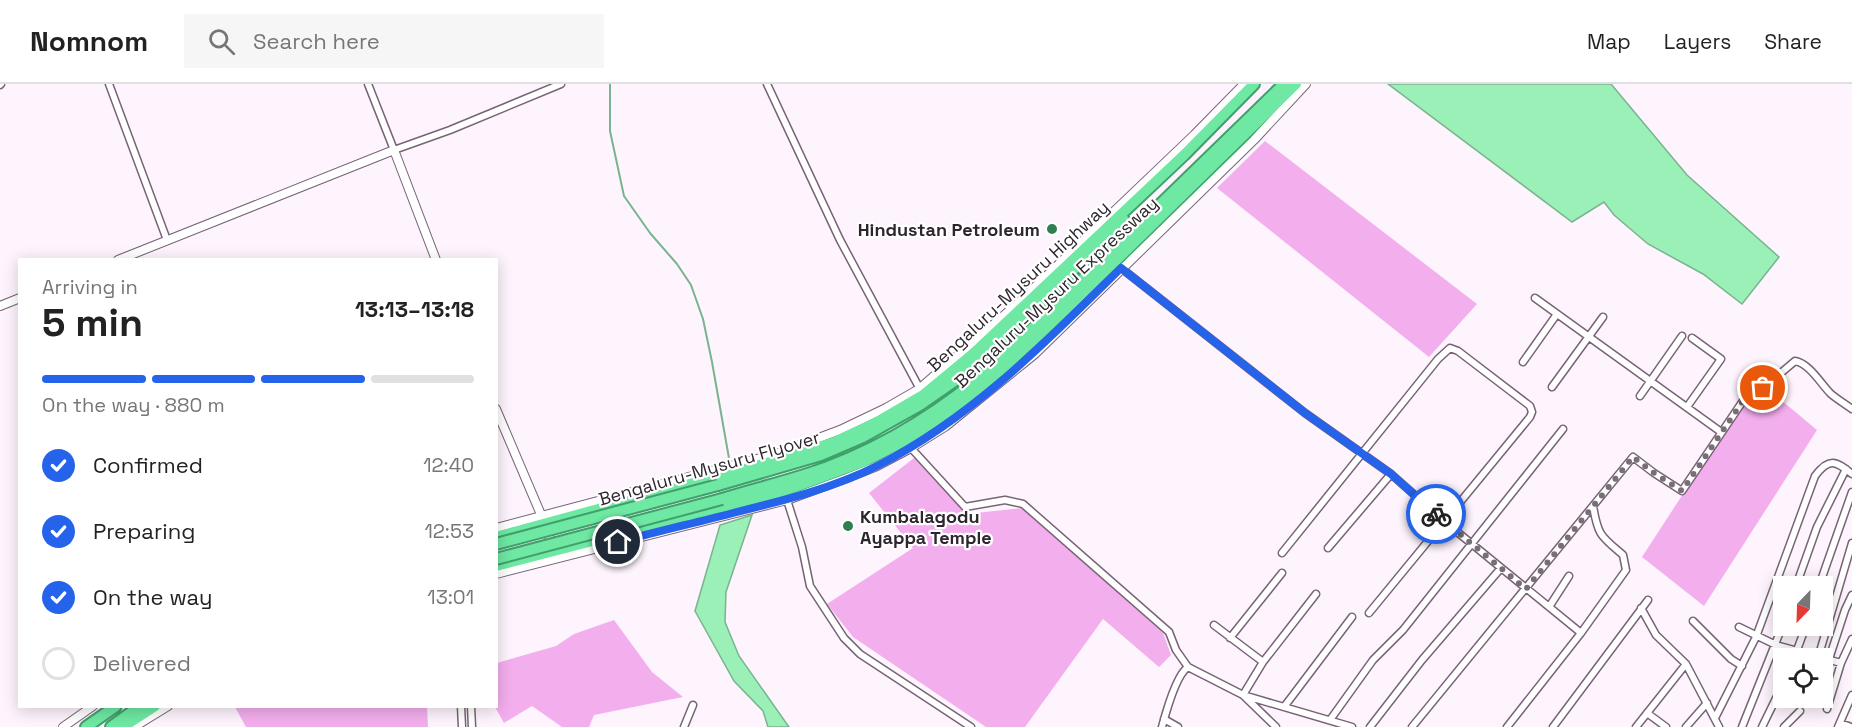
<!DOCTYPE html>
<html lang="en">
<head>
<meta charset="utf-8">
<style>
	body { margin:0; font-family:"Space Grotesk",sans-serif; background:#f6f6f6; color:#222; height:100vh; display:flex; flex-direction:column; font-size:22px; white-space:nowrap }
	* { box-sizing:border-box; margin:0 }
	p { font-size:20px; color:#767676 }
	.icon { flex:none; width:33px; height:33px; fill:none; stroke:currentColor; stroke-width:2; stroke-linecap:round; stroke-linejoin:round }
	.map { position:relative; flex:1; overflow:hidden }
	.sheet { position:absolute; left:18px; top:174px; width:480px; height:450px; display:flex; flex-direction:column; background:#fff; border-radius:0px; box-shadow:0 3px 15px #0003 }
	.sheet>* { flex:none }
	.needle { width:39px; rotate:203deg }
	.buttons { position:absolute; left:1773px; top:492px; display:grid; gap:12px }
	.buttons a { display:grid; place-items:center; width:60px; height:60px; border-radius:0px; background:#fff; box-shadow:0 3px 15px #0003; font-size:30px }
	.pin { position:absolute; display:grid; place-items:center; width:51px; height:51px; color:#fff; margin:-26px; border:3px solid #fff; border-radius:50%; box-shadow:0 2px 6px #0007 }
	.courier { position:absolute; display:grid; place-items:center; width:60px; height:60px; margin:-30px; border:4px solid #2563eb; border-radius:50%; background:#fff; color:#222; box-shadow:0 2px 8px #0007 }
	.summary em { font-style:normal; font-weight:700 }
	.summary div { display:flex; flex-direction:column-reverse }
	.summary { display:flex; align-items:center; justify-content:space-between; height:102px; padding:0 24px }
	h1 { font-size:39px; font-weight:700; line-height:45px }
	.bar { display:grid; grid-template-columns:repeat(4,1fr); gap:9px 6px; align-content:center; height:72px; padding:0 24px }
	.bar i { height:8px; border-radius:4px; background:#e0e0e0 }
	.bar .on { background:#2563eb }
	.bar p { grid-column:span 4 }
	ol { padding:0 24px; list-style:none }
	li { display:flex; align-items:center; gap:18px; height:66px }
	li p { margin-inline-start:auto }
	li .icon { padding:6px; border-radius:50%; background:#2563eb; color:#fff; stroke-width:4 }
	li:last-child { color:#767676 }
	li i { width:33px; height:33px; border:3px solid #e0e0e0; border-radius:50% }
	header { display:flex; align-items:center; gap:36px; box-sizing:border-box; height:84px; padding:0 30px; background:#fff; border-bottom:2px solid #e0e0e0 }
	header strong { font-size:28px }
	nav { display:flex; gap:33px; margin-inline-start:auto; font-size:21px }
	.search { width:420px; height:54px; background:#f6f6f6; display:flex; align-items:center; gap:15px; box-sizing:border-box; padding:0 21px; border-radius:0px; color:#767676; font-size:22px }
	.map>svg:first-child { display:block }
	.green { fill:#f3aeed }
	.water { fill:#9bf0b8; stroke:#7ab38f; stroke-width:1.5 }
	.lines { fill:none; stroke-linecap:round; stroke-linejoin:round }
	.stream { stroke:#7ab38f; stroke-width:2 }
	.minor-casing { stroke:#786376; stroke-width:9 }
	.tertiary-casing { stroke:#786376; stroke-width:10 }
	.trunk-casing { stroke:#40a06b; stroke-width:14 }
	.minor { stroke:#fff; stroke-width:6 }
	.tertiary { stroke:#fff; stroke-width:8 }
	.trunk { stroke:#6ee8a3; stroke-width:10 }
	.trunk-bridge-casing { stroke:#40a06b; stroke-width:14; stroke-linecap:butt }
	.trunk-bridge { stroke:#6ee8a3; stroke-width:10 }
	.done { stroke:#776e76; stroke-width:6; stroke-dasharray:0 10.8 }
	.route { stroke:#2563eb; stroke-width:8 }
	.poi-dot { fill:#2f7f50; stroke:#fff; stroke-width:2 }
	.labels { text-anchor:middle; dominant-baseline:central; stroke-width:4.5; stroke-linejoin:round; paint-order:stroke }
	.poi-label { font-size:18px; font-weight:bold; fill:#2e262e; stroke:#fff; text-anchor:end }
	.street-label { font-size:18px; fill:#2e262e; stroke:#fff }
</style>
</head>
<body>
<header>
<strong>Nomnom</strong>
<div class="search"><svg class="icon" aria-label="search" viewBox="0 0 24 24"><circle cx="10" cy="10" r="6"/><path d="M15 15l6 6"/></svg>Search here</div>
<nav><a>Map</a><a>Layers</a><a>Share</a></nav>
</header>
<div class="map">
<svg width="1852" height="643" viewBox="0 0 1852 643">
	<rect width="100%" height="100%" fill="#fef4fd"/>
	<path class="green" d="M1265,57L1477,220L1429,273L1217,104Z
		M1757,296L1817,346L1704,522L1642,473Z
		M914,374L966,430L1022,424L1163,549L1171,571L1159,583L1103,535L1025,643H986L853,553L827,520L913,464L869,409Z
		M614,536L652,588L683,613L594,631L589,643H562L532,622L504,639L495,623L497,579L556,562L574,550Z
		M235,623H427L428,643H246Z"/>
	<path class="water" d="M1388,0H1611L1687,91L1779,173L1742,220L1703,190L1648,160L1614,131L1604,118L1572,138Z
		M752,431L726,508L725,538L739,572L789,643H768L763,627L734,597L695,527L720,441Z"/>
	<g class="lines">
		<path class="stream" d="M610,0V47L624,112L650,149L677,180L691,201L703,235L712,278L730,380"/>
		<defs>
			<path id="minor" d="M109,0L167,156
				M368,0L394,66L450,46L561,0
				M767,0L840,156L921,307
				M0,1L1,0
				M1121,184L1305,329L1391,390L1445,438L1581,549
				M1535,214L1721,348
				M1523,278L1557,230
				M1552,303L1603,233
				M1640,312L1682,252
				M1687,323L1721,275L1692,254
				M911,364L965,423L1005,416L1023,420L1169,548L1176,566L1188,583
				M787,416L802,463L810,502L844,554L860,570L971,643
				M1328,464L1391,390
				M1282,469L1438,275L1450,264L1458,267L1530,322L1532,328L1530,333L1369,529
				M1796,502L1817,443L1846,385
				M1819,502L1852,408
				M1549,523L1569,492
				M1641,524L1656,551L1686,580L1719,643
				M1693,537L1731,575L1742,582
				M1214,541L1263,578
				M1739,543L1776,561L1841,579
				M1230,554L1282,489
				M1794,574L1806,542
				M1818,574L1852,459
				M1829,575L1845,526L1852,511
				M1804,617L1805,614
				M461,622L462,643
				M471,622L472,643
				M1284,623L1352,533
				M1827,625L1841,579L1852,555
				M1647,629L1666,643
				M1715,634L1756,553L1815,392C1829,373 1836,377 1852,390
				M1164,635L1178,643
				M1330,636L1373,576L1403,546L1563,345
				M1840,639L1851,643
				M684,643L693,621
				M1162,643C1166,628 1176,591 1188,583L1243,611L1352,643
				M1276,643L1243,611L1263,578L1316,510
				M1370,643L1422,576L1501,484
				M1412,643L1633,373L1654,389L1682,407L1749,308L1763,304L1795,277C1809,279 1821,300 1831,310C1837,315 1845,320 1852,325
				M1507,643L1581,549L1626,486L1623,471C1601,452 1598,452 1593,422
				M1553,643L1648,516
				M1636,643L1686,580
				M1686,643L1707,619
				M1742,643L1784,538
				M1762,643L1784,598
				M1784,643L1800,627
				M1838,643L1852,611"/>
			<path id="tertiary" d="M118,176L394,66L436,176
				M0,222L20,214
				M496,325L545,440L553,464
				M496,444L776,370L840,346L886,324L919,305L1017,220L1194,51L1244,0
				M496,490L787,416L847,394L877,382L911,364L946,342L1035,270L1254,56L1306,0
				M63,643L93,622
				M134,643L168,622"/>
			<path id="trunk" d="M718,401L821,371L863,353L920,321L956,296L989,268L1124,136
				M722,415C757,404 793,396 828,383C891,359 947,323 998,278L1284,0
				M496,453L770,378L832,359L875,339L923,311L975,268L1184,71L1254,0
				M496,482L781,408L865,377L905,357L954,325L989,297L1042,249L1296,0
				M86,643L116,622
				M111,643L140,622
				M123,643L155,622"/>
		</defs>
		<use href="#minor" class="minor-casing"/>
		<use href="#tertiary" class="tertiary-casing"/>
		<use href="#trunk" class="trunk-casing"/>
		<use href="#minor" class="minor"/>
		<use href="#tertiary" class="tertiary"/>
		<use href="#trunk" class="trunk"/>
		<defs>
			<path id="trunk-bridge" d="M496,460L718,401
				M496,475L722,415"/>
		</defs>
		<use href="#trunk-bridge" class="trunk-bridge-casing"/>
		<use href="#trunk-bridge" class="trunk-bridge"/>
	</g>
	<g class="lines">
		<path class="done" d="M1436,430L1526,505L1633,373L1654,389L1682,407L1749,308L1763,304"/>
		<path class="route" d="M618,458C656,448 694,439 733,429C782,417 834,404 879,381C973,333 1047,257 1121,184L1305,329L1391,390L1436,430"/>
	</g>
	<g class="poi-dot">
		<circle cx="1052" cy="145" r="6"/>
		<circle cx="848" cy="442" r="6"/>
	</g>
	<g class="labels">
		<g class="poi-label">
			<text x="1040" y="145">Hindustan Petroleum</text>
			<text x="860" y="432" text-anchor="start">Kumbalagodu<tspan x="860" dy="21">Ayappa Temple</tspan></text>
		</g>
		<g class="street-label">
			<text transform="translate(1018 202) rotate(-43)">Bengaluru-Mysuru Highway</text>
			<text transform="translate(1056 208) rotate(-43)">Bengaluru-Mysuru Expressway</text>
			<text transform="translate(709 384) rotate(-16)">Bengaluru-Mysuru Flyover</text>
		</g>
	</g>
</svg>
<div class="buttons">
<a><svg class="needle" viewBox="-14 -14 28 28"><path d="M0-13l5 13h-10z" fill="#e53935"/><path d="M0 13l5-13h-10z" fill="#767676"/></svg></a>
<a><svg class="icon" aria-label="locate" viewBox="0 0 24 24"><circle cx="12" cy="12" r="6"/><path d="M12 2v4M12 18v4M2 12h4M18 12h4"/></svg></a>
</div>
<div class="pin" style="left:1763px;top:304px;background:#ea580c"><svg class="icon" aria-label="bag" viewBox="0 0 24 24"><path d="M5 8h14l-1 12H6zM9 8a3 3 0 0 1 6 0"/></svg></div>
<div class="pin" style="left:618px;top:458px;background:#1f2937"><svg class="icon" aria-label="home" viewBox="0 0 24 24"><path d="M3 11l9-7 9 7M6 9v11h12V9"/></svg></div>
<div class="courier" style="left:1436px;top:430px"><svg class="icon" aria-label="bike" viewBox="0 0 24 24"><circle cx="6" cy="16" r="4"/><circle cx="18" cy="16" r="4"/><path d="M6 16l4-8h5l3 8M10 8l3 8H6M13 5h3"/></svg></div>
<section class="sheet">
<div class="summary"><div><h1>5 min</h1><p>Arriving in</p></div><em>13:13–13:18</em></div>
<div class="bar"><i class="on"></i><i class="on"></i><i class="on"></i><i></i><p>On the way · 880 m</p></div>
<ol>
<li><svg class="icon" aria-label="check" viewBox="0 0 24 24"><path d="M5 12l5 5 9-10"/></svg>Confirmed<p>12:40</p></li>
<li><svg class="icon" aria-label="check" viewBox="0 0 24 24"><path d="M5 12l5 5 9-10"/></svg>Preparing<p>12:53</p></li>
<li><svg class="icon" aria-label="check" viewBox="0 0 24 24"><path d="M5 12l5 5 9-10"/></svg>On the way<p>13:01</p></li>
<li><i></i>Delivered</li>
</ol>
</section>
</div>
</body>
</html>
